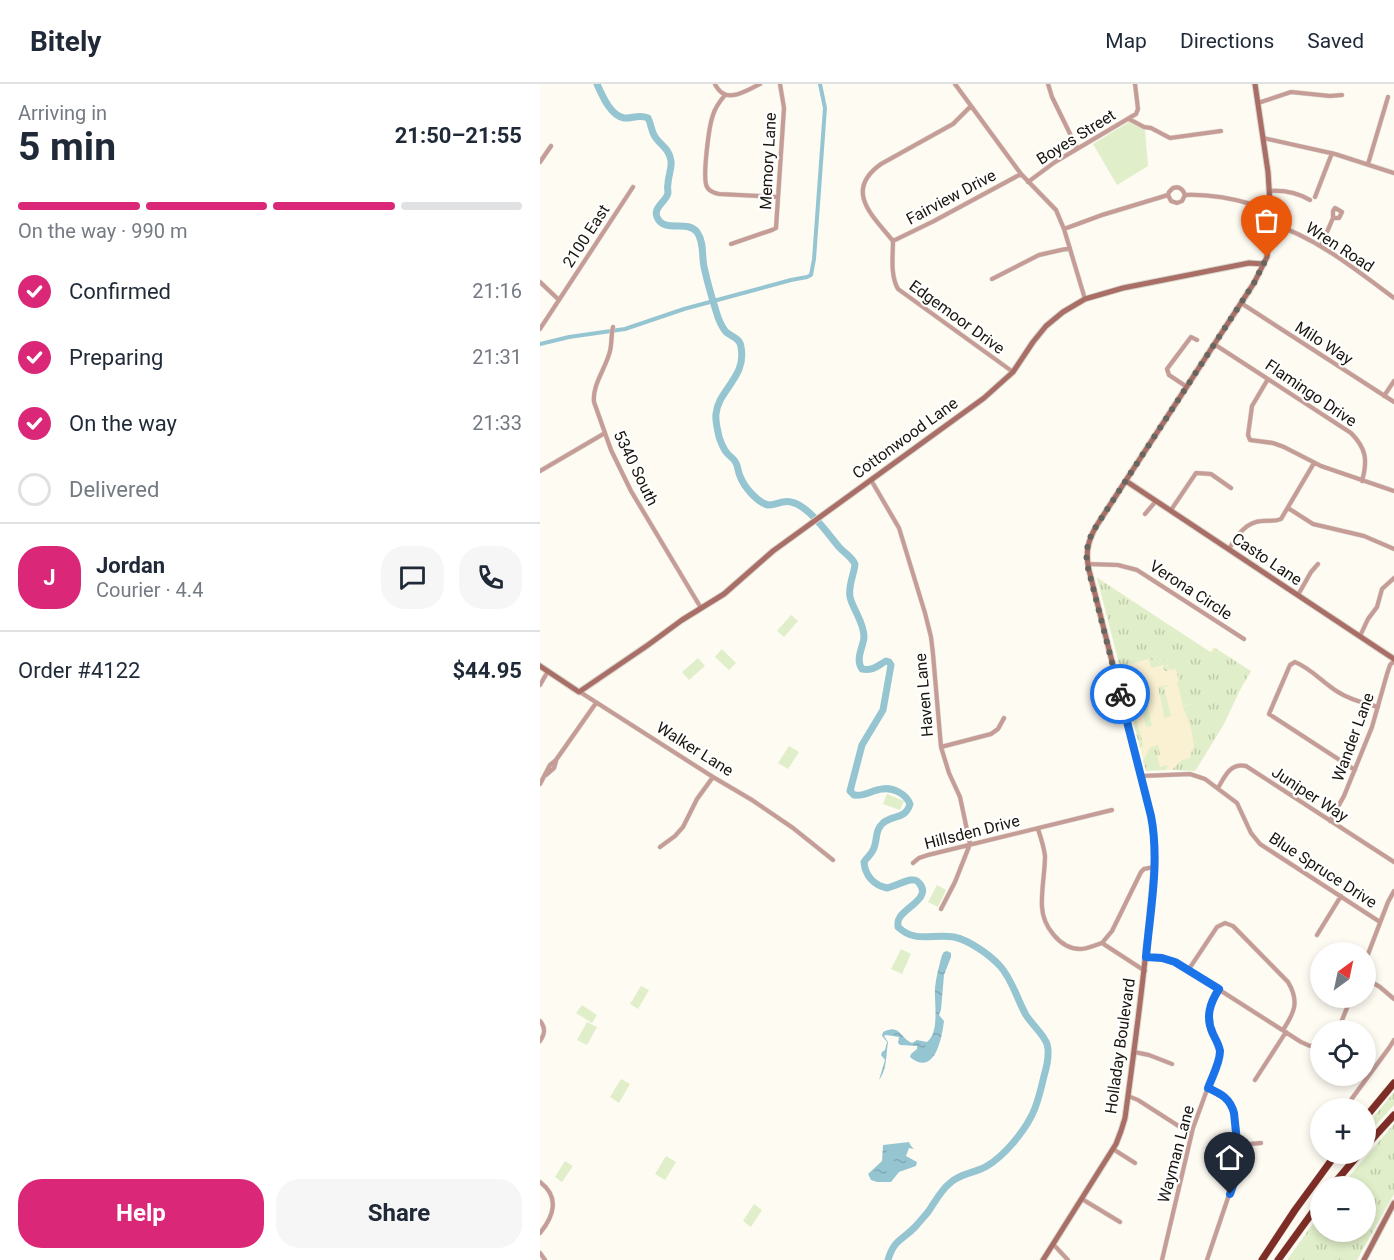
<!DOCTYPE html>
<html lang="en">
<head>
<meta charset="utf-8">
<style>
	body { margin:0; font-family:Roboto,sans-serif; background:#f6f6f7; color:#1f2937; height:100vh; display:flex; flex-direction:column; font-size:22px; white-space:nowrap }
	* { box-sizing:border-box; margin:0 }
	p { font-size:20px; color:#747a83 }
	.icon { flex:none; width:33px; height:33px; fill:none; stroke:currentColor; stroke-width:2; stroke-linecap:round; stroke-linejoin:round }
	.map { position:relative; flex:1; overflow:hidden }
	.sheet { display:flex; flex-direction:column; background:#fff; width:540px }
	.sheet>* { flex:none }
	.needle { width:39px; rotate:33deg }
	.fabs { position:absolute; left:770px; top:858px; display:grid; gap:12px }
	.fabs a { display:grid; place-items:center; width:66px; height:66px; border-radius:50%; background:#fff; box-shadow:0 3px 9px #0003; font-size:30px }
	.pin { position:absolute; display:grid; place-items:center; width:51px; height:51px; color:#fff; margin:-62px -26px; border-radius:50% 50% 50% 0; rotate:-45deg; box-shadow:0 0 6px #0007 }
	.pin .icon { rotate:45deg }
	.courier { position:absolute; display:grid; place-items:center; width:60px; height:60px; margin:-30px; border:4px solid #1a73e8; border-radius:50%; background:#fff; color:#222; box-shadow:0 2px 8px #0007 }
	.head em { font-style:normal; font-weight:700 }
	.head div { display:flex; flex-direction:column-reverse }
	.head { display:flex; align-items:center; justify-content:space-between; height:102px; padding:0 18px }
	h1 { font-size:39px; font-weight:700; line-height:45px }
	.bar { display:grid; grid-template-columns:repeat(4,1fr); gap:9px 6px; align-content:center; height:72px; padding:0 18px }
	.bar i { height:8px; border-radius:4px; background:#e0e1e3 }
	.bar .on { background:#db2777 }
	.bar p { grid-column:span 4 }
	.line { display:flex; align-items:center; gap:15px; padding:0 18px; border-top:2px solid #e0e1e3 }
	.line div { flex:1 }
	.round { display:grid; place-items:center; flex:none; width:63px; height:63px; border-radius:24px; background:#f6f6f7 }
	ol { padding:0 18px; list-style:none }
	li { display:flex; align-items:center; gap:18px; height:66px }
	li p { margin-inline-start:auto }
	li .icon { padding:6px; border-radius:50%; background:#db2777; color:#fff; stroke-width:4 }
	li:last-child { color:#747a83 }
	li i { width:33px; height:33px; border:3px solid #e0e1e3; border-radius:50% }
	.button { display:flex; gap:12px; margin-top:auto; padding:12px 18px }
	.button a { flex:1; height:69px; border-radius:24px; background:#db2777; color:#fff; font-size:24px; font-weight:700; line-height:69px; text-align:center }
	.button a+a { background:#f6f6f7; color:#1f2937 }
	header { display:flex; align-items:center; gap:36px; box-sizing:border-box; height:84px; padding:0 30px; background:#fff; border-bottom:2px solid #e0e1e3 }
	header strong { font-size:28px }
	nav { display:flex; gap:33px; margin-inline-start:auto; font-size:21px }
	main { display:flex; flex:1; min-height:0 }
	.map>svg:first-child { display:block }
	.built { fill:#faf0d2 }
	.grass { fill:url(#grass-tufts) }
	.park { fill:url(#park-crowns) }
	.pitch { fill:#e0eec9 }
	.water { fill:url(#water-ripples) }
	.lines { fill:none; stroke-linecap:round; stroke-linejoin:round }
	.canal { stroke:#96c5d2; stroke-width:4 }
	.river { stroke:#96c5d2; stroke-width:7 }
	.street-casing { stroke:#d9d6ce; stroke-width:5 }
	.secondary-casing { stroke:#d9d6ce; stroke-width:7 }
	.highway-casing { stroke:#d9d6ce; stroke-width:8 }
	.street { stroke:#c69c96; stroke-width:4 }
	.secondary { stroke:#a96e65; stroke-width:5 }
	.highway { stroke:#7d2d25; stroke-width:7 }
	.done { stroke:#68665e; stroke-width:6; stroke-dasharray:0 10.8 }
	.route { stroke:#1a73e8; stroke-width:8 }
	.labels { text-anchor:middle; dominant-baseline:central; stroke-width:4.5; stroke-linejoin:round; paint-order:stroke }
	.street-label { font-size:16px; fill:#18160e; stroke:#fff }
</style>
</head>
<body>
<header>
<strong>Bitely</strong>
<nav><a>Map</a><a>Directions</a><a>Saved</a></nav>
</header>
<main>
<section class="sheet">
<div class="head"><div><h1>5 min</h1><p>Arriving in</p></div><em>21:50–21:55</em></div>
<div class="bar"><i class="on"></i><i class="on"></i><i class="on"></i><i></i><p>On the way · 990 m</p></div>
<ol>
<li><svg class="icon" aria-label="check" viewBox="0 0 24 24"><path d="M5 12l5 5 9-10"/></svg>Confirmed<p>21:16</p></li>
<li><svg class="icon" aria-label="check" viewBox="0 0 24 24"><path d="M5 12l5 5 9-10"/></svg>Preparing<p>21:31</p></li>
<li><svg class="icon" aria-label="check" viewBox="0 0 24 24"><path d="M5 12l5 5 9-10"/></svg>On the way<p>21:33</p></li>
<li><i></i>Delivered</li>
</ol>
<div class="line" style="height:108px"><b class="round" style="background:#db2777;color:#fff">J</b><div><b>Jordan</b><p>Courier · 4.4</p></div><a class="round"><svg class="icon" aria-label="chat" viewBox="0 0 24 24"><path d="M4 5h16v11H9l-5 4z"/></svg></a><a class="round"><svg class="icon" aria-label="phone" viewBox="0 0 24 24"><path d="M5 4h4l2 5-3 2q2 4 5 5l2-3 5 2v4C11 20 4 13 5 4z"/></svg></a></div>
<div class="line" style="height:78px"><div>Order #4122</div><b>$44.95</b></div>
<div class="button"><a>Help</a><a>Share</a></div>
</section>
<div class="map">
<svg width="854" height="1176" viewBox="0 0 854 1176">
	<defs>
		<pattern id="grass-tufts" width="24" height="20" patternUnits="userSpaceOnUse" patternTransform="scale(1.5)"><rect width="24" height="20" fill="#e0eec9"/><path d="M3 7l-1-3M5 7V3M7 7l1-3M15 17l-1-3M17 17v-4M19 17l1-3" fill="none" stroke="#bfcbab"/></pattern>
		<pattern id="park-crowns" width="20" height="18" patternUnits="userSpaceOnUse" patternTransform="scale(1.5)"><rect width="20" height="18" fill="#e0eec9"/><path d="M2 6a3 3 0 1 1 6 0M12 15a3 3 0 1 1 6 0" fill="none" stroke="#bfcbab"/></pattern>
		<pattern id="water-ripples" width="26" height="14" patternUnits="userSpaceOnUse" patternTransform="scale(1.5)"><rect width="26" height="14" fill="#96c5d2"/><path d="M2 4q2-2 4 0t4 0M15 11q2-2 4 0t4 0" fill="none" stroke="#81a8b3"/></pattern>
	</defs>
	<rect width="100%" height="100%" fill="#fefbf3"/>
	<path class="built" d="M557,493L670,569L673,563L704,583L680,646L656,686H606Z"/>
	<path class="grass" d="M557,494L672,569L675,564L711,587L700,606L684,640L655,687L632,686L643,675L645,676L647,674L649,675L654,661L651,644L643,623L654,619L643,622L637,598L639,597L636,585L630,586L628,581H625L622,571L587,581L588,586L579,579Z
		M628,601V602L624,603L631,632L624,634L623,631L624,630L618,603Z
		M604,607L612,642L606,643L598,608Z
		M589,609L603,660V663L600,664L586,610Z
		M618,661L620,671L617,672L620,683L628,681L626,686L606,687L603,677L610,664Z
		M854,1008V1021L825,1053V1043Z
		M854,1040V1110L817,1176H747L780,1130V1148H825V1102H801Z"/>
	<path class="park" d="M623,571L625,581L629,584L628,587H625L623,584L624,581L611,584L609,575Z"/>
	<path class="pitch" d="M589,38L605,46L608,82L577,101L553,60Z
		M251,531L258,537L244,553L237,547Z
		M182,565L196,579L189,586L175,573Z
		M158,574L165,582L149,596L142,588Z
		M249,662L259,668L248,685L238,679Z
		M347,710L364,717L360,726L343,720Z
		M397,801L406,806L398,823L388,818Z
		M361,865L371,870L362,890L351,885Z
		M101,902L109,906L98,925L90,920Z
		M42,921L57,931L52,939L36,929Z
		M47,938L57,943L47,961L37,956Z
		M81,995L90,1000L79,1019L70,1013Z
		M126,1072L136,1078L125,1096L115,1090Z
		M25,1077L33,1082L22,1098L15,1093Z
		M214,1120L222,1126L211,1143L203,1137Z"/>
	<path class="water" d="M407,867L411,869V873L404,891L401,926L399,931L404,937C402,953 395,994 370,973L371,970L377,965V962L360,961L358,959L359,953L346,951L344,952L348,958C346,971 347,986 339,996L345,976L341,971L342,968L345,966L347,958L342,952L343,948C360,939 360,954 372,959L377,956L387,958C400,948 394,919 395,904C396,893 399,882 402,871L404,868Z
		M369,1058L371,1062L374,1065L369,1064L366,1072L377,1078L376,1082L359,1088L351,1098H337L331,1096L328,1090L342,1077L343,1061Z"/>
	<g class="lines">
		<path class="canal" d="M0,260L29,253L85,245L144,225L251,196L267,193L271,191L274,175L285,24L280,0"/>
		<path class="river" d="M57,0C62,11 70,31 84,34C92,35 98,30 108,34C111,39 111,46 114,51C119,61 129,63 131,77C132,85 128,92 128,100C127,103 128,106 128,109C126,118 113,123 117,133C124,150 147,135 157,148C165,159 161,175 165,187C168,201 172,214 176,227C178,234 181,242 186,248C192,253 200,254 201,263C207,293 178,306 176,330C175,337 178,347 179,353C181,358 183,365 187,369C190,373 194,374 196,379C198,383 198,388 200,392C204,403 217,418 228,421C236,421 242,416 251,418C268,421 288,450 299,463C304,469 311,472 315,480C314,491 308,501 310,513C313,526 324,538 324,553C323,564 315,575 322,585C333,587 337,582 346,577L349,578L351,581L343,626L322,661L310,707L314,711C324,713 332,706 342,705C353,703 366,710 370,720C365,736 354,730 343,739C334,747 338,757 333,766C331,771 327,773 324,778C325,791 333,801 347,804C355,802 362,798 370,796C374,796 376,795 379,799C392,813 366,823 360,833C357,837 358,838 358,843C376,860 393,849 414,853C429,856 450,871 460,882C472,895 477,915 486,931C492,941 503,949 507,960C510,970 507,982 504,992C501,1005 498,1019 492,1031C483,1049 464,1072 447,1082C436,1089 420,1089 410,1099C401,1106 395,1118 388,1128C384,1133 380,1137 376,1142C363,1156 354,1155 348,1176"/>
		<defs>
			<path id="street" d="M175,0C175,1 180,8 181,8C191,17 210,5 220,0
				M415,0L481,90L516,126L524,145L545,215
				M508,0L512,13L537,64
				M185,11C180,17 175,24 173,31C169,42 162,94 167,103C169,107 174,109 179,110L238,113
				M718,19L751,8L790,12L802,11
				M589,35L604,43L611,44L630,54L681,47
				M723,54L795,70L854,89
				M0,78L11,62
				M828,80L848,13
				M488,98L515,78L596,30L598,25L595,0
				M729,107C743,106 758,109 770,116
				M645,111C669,110 691,114 715,121
				M775,113L792,69
				M730,139C777,154 815,185 854,214
				M524,145L562,131L628,111L629,108L633,104C639,102 643,105 645,111L642,117L637,119L631,117L628,111
				M353,157C333,132 303,107 341,80L413,40L431,22
				M353,157C353,172 350,191 358,205L473,288
				M353,157L394,137L481,90
				M191,160L232,146L236,144L244,24L240,0
				M781,162L793,134V127L795,124L802,128L799,134H793
				M452,195L499,171L530,164
				M0,198L19,216
				M701,219L854,318
				M73,243C71,251 72,259 70,267C66,284 52,301 54,318L71,366L91,407L161,524
				M0,245L93,103
				M674,260L811,349C826,364 828,376 822,397
				M728,295L712,322L708,351L710,356L733,359L744,363L781,382L854,407
				M647,303L629,291L627,285L651,253L657,256
				M844,312L854,297
				M0,387L65,349
				M331,396L359,444L385,529L391,553L393,570L401,663L409,689L420,713L430,760L415,798L401,825
				M748,424L773,440L824,452L854,465
				M631,426L656,389L671,390L691,404
				M605,430L616,417
				M689,465C697,452 705,438 722,437C729,436 734,438 741,435L774,379
				M548,480L578,481L597,486L704,555
				M758,511L771,488L778,480
				M820,552L828,535L837,523L842,505L854,494
				M0,601L8,587
				M40,608L173,693L212,716L253,744L293,776
				M401,663L451,650L458,645L464,634
				M815,686L729,630L750,581L755,578C772,585 783,599 798,608C810,616 824,619 838,623
				M6,691L14,684L16,677
				M601,692L650,690L665,695L697,719L711,749L720,760L840,838
				M0,700L10,681L16,676L56,619
				M678,704C685,692 690,679 706,682L854,778
				M790,737L804,712L832,643L847,590L850,581L854,577
				M498,745C501,754 504,763 505,772C505,789 501,806 502,823C503,842 520,865 540,865C547,865 555,861 562,859L605,887
				M120,763L135,752L143,743L157,715L173,693
				M373,779L379,774L388,771L572,726
				M777,851L801,812
				M562,859L572,847L601,788L604,785L614,783
				M606,873L626,875L639,880L761,958L770,962L780,961
				M825,878L848,818L854,807
				M649,885L677,843L685,839L693,842L748,898C760,918 754,929 743,946
				M825,894L840,903L854,915
				M0,937C6,944 5,950 0,957
				M798,946L811,914
				M594,968L609,971L632,980
				M715,996L746,948
				M588,1012L598,1016L651,1050
				M805,1024L849,964L854,956
				M779,1058H780
				M698,1061L721,1059
				M573,1065L595,1079
				M0,1098C20,1113 14,1132 0,1149
				M542,1115L580,1138
				M513,1160L528,1176
				M0,1169L5,1176
				M622,1176L653,1044L679,973C680,963 677,958 673,950C665,933 670,920 679,905
				M667,1176L697,1087C701,1074 698,1027 688,1016C683,1010 675,1007 668,1004"/>
			<path id="secondary" d="M586,397L854,575
				M0,582L39,608L108,561L142,536L184,510L233,467L444,314L473,288L493,258L506,242L523,228L545,215L583,204L709,179L724,180
				M503,1176L576,1060L581,1047L585,1034C594,968 603,903 609,837C612,802 618,767 611,732L549,486C545,468 548,456 557,441L714,199L727,173L731,135L728,88L715,0
				M824,1176L854,1119"/>
			<path id="highway" d="M825,1034L854,999
				M825,1063L854,1031
				M792,1102L819,1070
				M722,1176L755,1126L796,1070
				M738,1176L780,1118"/>
		</defs>
		<use href="#street" class="street-casing"/>
		<use href="#secondary" class="secondary-casing"/>
		<use href="#highway" class="highway-casing"/>
		<use href="#street" class="street"/>
		<use href="#secondary" class="secondary"/>
		<use href="#highway" class="highway"/>
	</g>
	<g class="lines">
		<path class="done" d="M580,610L547,480C545,465 549,453 557,441L714,199L727,173"/>
		<path class="route" d="M580,610L611,732C620,778 610,827 606,873L622,874L635,878L679,905C670,919 665,933 673,950C676,956 679,961 680,967C680,979 672,993 668,1004C681,1010 690,1014 694,1029L699,1078L698,1088L690,1110"/>
	</g>
	<g class="labels">
		<g class="street-label">
			<text transform="translate(536 53) rotate(-32)">Boyes Street</text>
			<text transform="translate(228 77) rotate(-87)">Memory Lane</text>
			<text transform="translate(411 113) rotate(-28)">Fairview Drive</text>
			<text transform="translate(46 152) rotate(-57)">2100 East</text>
			<text transform="translate(800 163) rotate(33)">Wren Road</text>
			<text transform="translate(417 233) rotate(36)">Edgemoor Drive</text>
			<text transform="translate(784 259) rotate(33)">Milo Way</text>
			<text transform="translate(771 309) rotate(34)">Flamingo Drive</text>
			<text transform="translate(365 354) rotate(-36)">Cottonwood Lane</text>
			<text transform="translate(96 384) rotate(64)">5340 South</text>
			<text transform="translate(727 475) rotate(34)">Casto Lane</text>
			<text transform="translate(651 506) rotate(33)">Verona Circle</text>
			<text transform="translate(384 611) rotate(-95)">Haven Lane</text>
			<text transform="translate(813 653) rotate(-70)">Wander Lane</text>
			<text transform="translate(155 665) rotate(32)">Walker Lane</text>
			<text transform="translate(770 710) rotate(33)">Juniper Way</text>
			<text transform="translate(432 748) rotate(-14)">Hillsden Drive</text>
			<text transform="translate(783 786) rotate(33)">Blue Spruce Drive</text>
			<text transform="translate(580 962) rotate(-82)">Holladay Boulevard</text>
			<text transform="translate(636 1070) rotate(-75)">Wayman Lane</text>
		</g>
	</g>
</svg>
<div class="fabs">
<a><svg class="needle" viewBox="-14 -14 28 28"><path d="M0-13l5 13h-10z" fill="#e53935"/><path d="M0 13l5-13h-10z" fill="#747a83"/></svg></a>
<a><svg class="icon" aria-label="locate" viewBox="0 0 24 24"><circle cx="12" cy="12" r="6"/><path d="M12 2v4M12 18v4M2 12h4M18 12h4"/></svg></a>
<a>+</a>
<a>−</a>
</div>
<div class="pin" style="left:727px;top:173px;background:#ea580c"><svg class="icon" aria-label="bag" viewBox="0 0 24 24"><path d="M5 8h14l-1 12H6zM9 8a3 3 0 0 1 6 0"/></svg></div>
<div class="pin" style="left:690px;top:1110px;background:#1f2937"><svg class="icon" aria-label="home" viewBox="0 0 24 24"><path d="M3 11l9-7 9 7M6 9v11h12V9"/></svg></div>
<div class="courier" style="left:580px;top:610px"><svg class="icon" aria-label="bike" viewBox="0 0 24 24"><circle cx="6" cy="16" r="4"/><circle cx="18" cy="16" r="4"/><path d="M6 16l4-8h5l3 8M10 8l3 8H6M13 5h3"/></svg></div>
</div>
</main>
</body>
</html>
